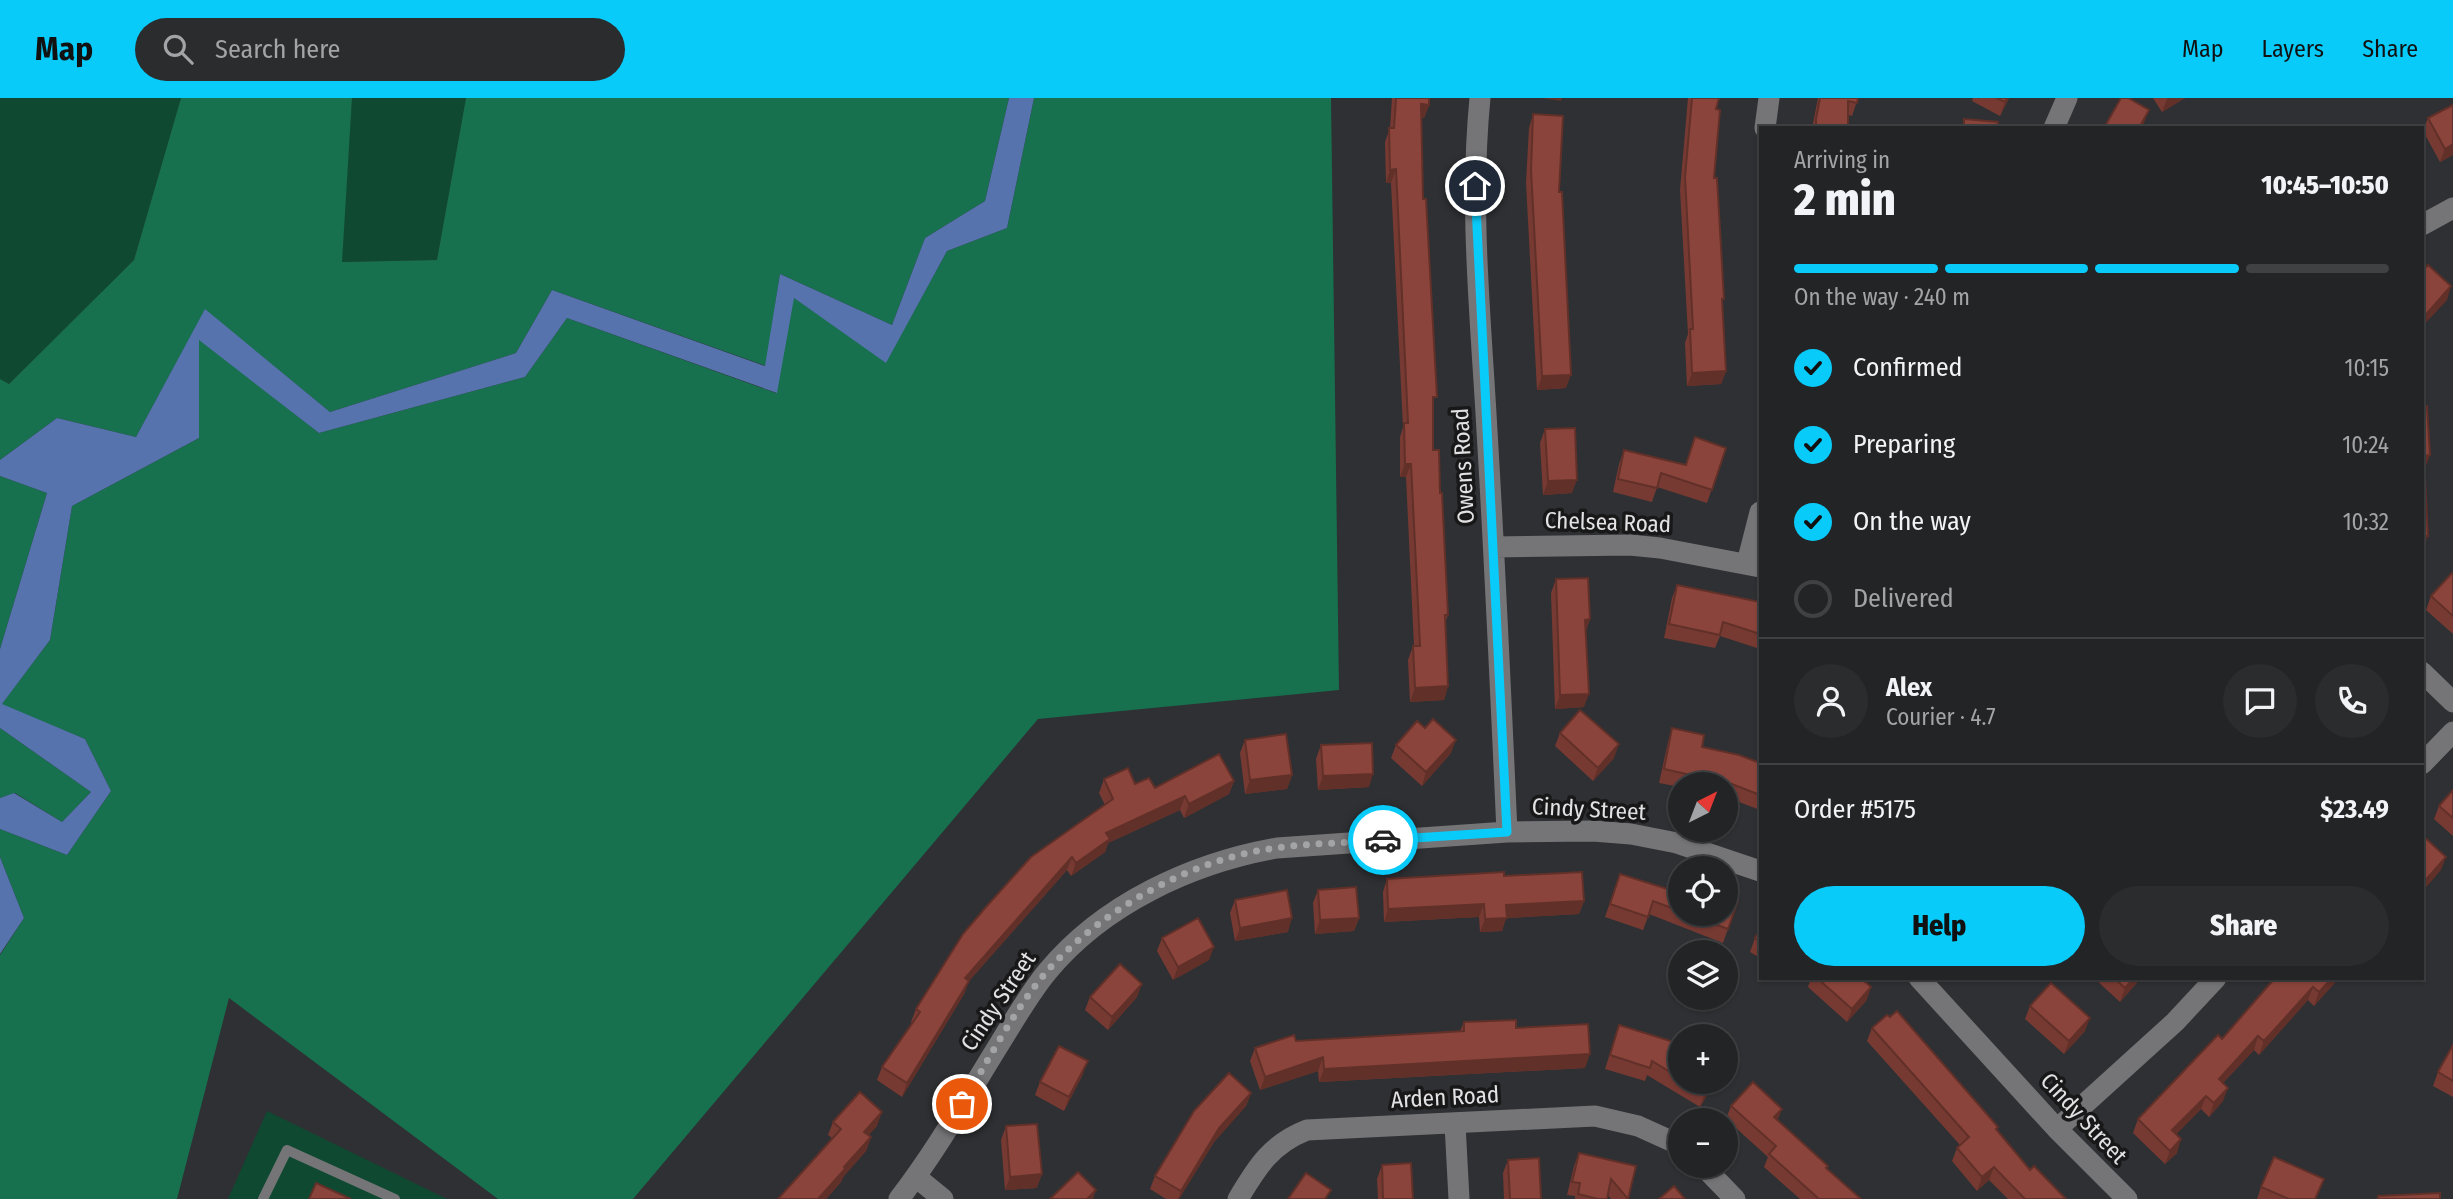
<!DOCTYPE html>
<html lang="en">
<head>
<meta charset="utf-8">
<style>
	body { margin:0; font-family:"Fira Sans Condensed",sans-serif; background:#2b2c2e; color:#f1f3f6; height:100vh; display:flex; flex-direction:column; font-size:26px; white-space:nowrap }
	* { box-sizing:border-box; margin:0 }
	p { font-size:23px; color:#a3a4a7 }
	.icon { flex:none; width:38px; height:38px; fill:none; stroke:currentColor; stroke-width:2; stroke-linecap:round; stroke-linejoin:round }
	.map { position:relative; flex:1; overflow:hidden }
	.panel { position:absolute; left:1759px; top:28px; width:665px; height:854px; display:flex; flex-direction:column; background:#232426; border-radius:0px; box-shadow:0 2px 5px #0004,0 0 0 2px #404143 }
	.panel>* { flex:none }
	.needle { width:46px; rotate:42deg }
	.tools { position:absolute; left:1668px; top:674px; display:grid; gap:14px }
	.tools a { display:grid; place-items:center; width:70px; height:70px; border-radius:50%; background:#232426; box-shadow:0 2px 5px #0004,0 0 0 2px #404143; font-size:35px }
	.pin { position:absolute; display:grid; place-items:center; width:60px; height:60px; color:#fff; margin:-30px; border:4px solid #fff; border-radius:50%; box-shadow:0 2px 7px #0007 }
	.courier { position:absolute; display:grid; place-items:center; width:70px; height:70px; margin:-35px; border:5px solid #09cbfa; border-radius:50%; background:#fff; color:#222; box-shadow:0 2px 9px #0007 }
	.overview em { font-style:normal; font-weight:800 }
	.overview div { display:flex; flex-direction:column-reverse }
	.overview { display:flex; align-items:center; justify-content:space-between; height:119px; padding:0 35px }
	h1 { font-size:46px; font-weight:800; line-height:52px }
	.bar { display:grid; grid-template-columns:repeat(4,1fr); gap:10px 7px; align-content:center; height:84px; padding:0 35px }
	.bar i { height:9px; border-radius:5px; background:#404143 }
	.bar .selected { background:#09cbfa }
	.bar p { grid-column:span 4 }
	.line { display:flex; align-items:center; gap:18px; padding:0 35px; border-top:2px solid #404143 }
	.line div { flex:1 }
	.round { display:grid; place-items:center; flex:none; width:74px; height:74px; border-radius:37px; background:#2b2c2e }
	ol { padding:0 35px; list-style:none }
	li { display:flex; align-items:center; gap:21px; height:77px }
	li p { margin-inline-start:auto }
	li .icon { padding:7px; border-radius:50%; background:#09cbfa; color:#111; stroke-width:4 }
	li:last-child { color:#a3a4a7 }
	li i { width:38px; height:38px; border:4px solid #404143; border-radius:50% }
	.primary-button { display:flex; gap:14px; margin-top:auto; padding:14px 35px }
	.primary-button a { flex:1; height:80px; border-radius:42px; background:#09cbfa; color:#111; font-size:28px; font-weight:800; line-height:80px; text-align:center }
	.primary-button a+a { background:#2b2c2e; color:#f1f3f6 }
	header { display:flex; align-items:center; gap:42px; box-sizing:border-box; height:98px; padding:0 35px; background:#09cbfa; color:#111 }
	header strong { font-size:33px }
	nav { display:flex; gap:38px; margin-inline-start:auto; font-size:24px }
	.search { width:490px; height:63px; background:#2b2c2e; display:flex; align-items:center; gap:18px; box-sizing:border-box; padding:0 24px; border-radius:38px; color:#a3a4a7; font-size:26px }
	.map>svg:first-child { display:block }
	.green { fill:#104932 }
	.forest { fill:#17704e }
	.water { fill:#5773ae }
	.lines { fill:none; stroke-linecap:round; stroke-linejoin:round }
	.service { stroke:#757578; stroke-width:10 }
	.minor { stroke:#757578; stroke-width:21 }
	.wall { fill:#773a33 }
	.shaded-wall { fill:#613029 }
	.building { fill:#8a443b; stroke:#613029; stroke-width:2 }
	.done { stroke:#a3a4a6; stroke-width:7; stroke-dasharray:0 12.6 }
	.route { stroke:#09cbfa; stroke-width:9 }
	.labels { text-anchor:middle; dominant-baseline:central; stroke-width:7; stroke-linejoin:round; paint-order:stroke }
	.street-label { font-size:23px; fill:#e2e2e4; stroke:#181819 }
</style>
</head>
<body>
<header>
<strong>Map</strong>
<div class="search"><svg class="icon" aria-label="search" viewBox="0 0 24 24"><circle cx="10" cy="10" r="6"/><path d="M15 15l6 6"/></svg>Search here</div>
<nav><a>Map</a><a>Layers</a><a>Share</a></nav>
</header>
<div class="map">
<svg width="2453" height="1101" viewBox="0 0 2453 1101">
	<rect width="100%" height="100%" fill="#2f3033"/>
	<path class="green" d="M0,0H181L134,162L9,286L0,281Z
		M352,0H466L437,162L341,164Z
		M267,1013L447,1101H228Z"/>
	<path class="forest" d="M181,0H352L342,164L437,162L466,0H1009L985,103L925,140L892,227L780,176L766,268L552,192L516,255L330,314L205,212L136,339L57,320L0,362V281L9,286L134,162Z
		M1034,0H1331L1339,592L1038,621L633,1101H498L229,900L177,1101H0V857L24,820L0,759V731L67,757L111,693L85,641L1,607L50,542L72,408L199,340V241L319,335L525,279L567,220L776,295L793,199L886,264L947,153L1007,130Z
		M0,378L47,395L0,551Z
		M0,630L91,694L62,724L15,695L0,700Z"/>
	<path class="water" d="M1009,0H1034L1007,130L947,153L886,265L794,200L777,295L567,220L525,279L319,335L199,242V340L72,408L50,542L2,606L85,641L111,693L67,757L0,731V700L14,695L62,724L91,694L0,630V551L47,395L0,378V362L57,320L136,339L205,211L330,314L516,255L552,192L765,268L780,176L892,227L925,140L985,103Z
		M0,759L24,820L0,856Z"/>
	<g class="lines">
		<path class="service" d="M263,1101L287,1052L395,1101"/>
		<path class="minor" d="M1480,0C1469,111 1481,222 1487,333C1495,466 1501,600 1507,734
			M1765,30L1769,0
			M2054,30L2067,0
			M2422,127L2453,110
			M1494,449L1630,447L1660,450L1760,469
			M1747,465L1760,414
			M2422,574L2453,604
			M2422,666L2453,634
			M1919,880L2057,1031L2127,1101
			M1455,1026L1459,1101
			M2057,1031L2175,924L2216,880
			M1703,1068L1735,1101
			M916,1079L943,1101
			M899,1101C937,1052 967,998 1000,945C1015,921 1029,896 1047,874C1103,806 1192,765 1277,750L1507,734L1593,733L1631,736L1677,745L1760,773
			M1238,1101C1257,1069 1271,1046 1307,1032L1595,1018L1638,1028L1680,1047"/>
	</g>
	<path class="wall" d="M1392,0H1429V7L1424,20H1421L1423,101L1433,310V352L1440,395L1448,517L1445,525L1448,588L1444,602L1410,604L1408,562L1413,548H1414L1406,379H1400V339L1403,329L1391,85H1386L1385,44L1390,30Z
		M1688,0H1719L1716,11L1714,80L1726,273L1721,286L1687,288L1685,245L1688,236L1680,92Z
		M1818,0H1858L1852,18L1848,17V30H1812Z
		M1973,0H2009L2000,18L1972,3Z
		M2153,0H2185L2162,14Z
		M1533,16L1559,94L1566,290L1537,292L1526,85L1529,30Z
		M2428,20L2453,57L2440,64L2423,33Z
		M1545,331L1572,395L1543,397L1540,345Z
		M1726,350L1707,405L1657,389L1652,404L1613,394L1619,366L1624,352L1685,367Z
		M2453,477V536L2426,512L2431,498Z
		M1556,481L1590,521L1585,535L1584,609L1555,611L1551,495Z
		M1677,487L1760,504V551L1720,538L1715,550L1664,540L1672,500Z
		M1672,630L1702,649L1760,665V712L1726,699V686H1680V689L1659,685L1668,644Z
		M1560,635L1614,660L1593,683L1555,648Z
		M1245,642L1292,677L1287,691L1245,696L1240,655Z
		M1321,647L1369,689L1318,692L1316,661Z
		M1396,647L1451,655L1422,688L1391,660Z
		M1104,681L1155,690L1234,683L1229,696L1184,720L1180,712L1108,745L1105,754L1071,778L1067,772L969,883L964,896L902,999L877,982L882,969L912,925L911,924L916,911L1105,707L1099,695Z
		M2453,692V738L2434,721L2439,708Z
		M1620,776L1680,795V816H1726L1738,803L1723,845L1649,816L1643,832L1605,819Z
		M1504,778L1584,803L1579,816L1506,820L1502,833L1480,834L1479,819L1384,824L1383,794L1387,781Z
		M1318,792L1359,820L1354,833L1315,836L1313,805Z
		M1235,802L1288,834L1235,843L1230,815Z
		M1760,832V860L1750,854L1755,840Z
		M1162,840L1209,862L1173,882L1157,853Z
		M1811,880H1861L1871,889L1866,903L1847,924L1808,889Z
		M2096,880H2141L2120,904L2095,881Z
		M2275,880H2339L2314,908L2308,902L2259,957L2254,952L2223,985V1003L2209,1019L2201,1011L2176,1036L2177,1055L2165,1066L2133,1035L2138,1021L2222,941Z
		M1090,899H1137L1108,932L1085,912Z
		M2030,908L2085,933L2064,956L2025,921Z
		M1464,924L1516,930L1585,970L1319,984L1318,973L1260,992L1250,963L1255,950L1296,943L1460,933Z
		M1619,927L1680,946V984H1715L1700,1009L1647,977L1645,983L1605,971Z
		M1872,930L1998,1029L1997,1032L2030,1072L2066,1101H2008L1989,1082L1977,1093L1952,1063L1957,1050L1960,1047L1867,943Z
		M2453,947V999L2433,988L2438,974Z
		M1083,976L1064,1013L1035,997L1040,984Z
		M1251,995L1246,1008L1214,1044L1179,1101H1166L1150,1091L1155,1078Z
		M1731,1008L1778,1023L1827,1071L1861,1101H1800L1764,1069L1768,1059L1726,1021Z
		M833,1024L877,1028L868,1037L871,1039L866,1053L843,1079L841,1084L826,1101H778L832,1040L828,1037Z
		M1006,1028L1037,1090L1005,1092L1001,1042Z
		M1579,1055L1636,1068L1628,1101H1611L1608,1097L1607,1101H1575V1098L1567,1097L1574,1068Z
		M1508,1062L1541,1101H1504L1503,1075Z
		M1382,1067L1413,1101H1378L1377,1081Z
		M2324,1081L2316,1101H2257L2261,1089Z"/>
	<path class="shaded-wall" d="M1541,0H1562L1561,3Z
		M2007,0H2009L2000,18L2005,4Z
		M2168,0H2185L2162,14L2167,1Z
		M1421,6L1429,7L1424,20H1416Z
		M2149,12L2142,30H2139Z
		M2453,46V57L2440,64L2445,51Z
		M1396,71L1391,85H1386L1390,72Z
		M2451,188L2447,202L2422,229V221Z
		M1726,273L1721,286L1687,288L1692,275Z
		M1571,277L1566,290L1537,292L1542,278Z
		M2430,357L2425,371H2422L2424,358Z
		M1405,366H1411L1406,379H1400Z
		M1577,382L1572,395L1543,397L1548,383Z
		M2422,438H2428L2423,451H2422Z
		M1590,521L1585,535V522Z
		M1448,588L1444,602L1410,604L1415,590Z
		M1589,596L1584,609L1555,611L1560,597Z
		M1456,642L1451,655L1422,688L1426,674Z
		M1619,646L1614,660L1593,683L1598,670Z
		M1373,676L1369,689L1318,692L1323,678Z
		M1292,677L1287,691L1245,696L1250,682Z
		M1234,683L1229,696L1184,720L1189,706Z
		M1185,698L1180,712L1108,745L1105,754L1071,778L1076,765L1106,735Z
		M1072,759L1067,772L969,883L964,896L902,999L907,985L965,880Z
		M2446,759L2441,772L2422,794V786Z
		M1584,803L1579,816L1506,820L1502,833L1480,834L1485,821L1506,807Z
		M1484,806L1479,819L1384,824L1388,811Z
		M1292,820L1288,834L1235,843L1240,830Z
		M1359,820L1354,833L1315,836L1320,822Z
		M1214,849L1209,862L1173,882L1178,869Z
		M2134,880H2141L2120,904L2125,890Z
		M2332,880H2339L2314,908L2319,894Z
		M1142,886L1137,899L1108,932L1112,919Z
		M1871,889L1866,903L1847,924L1852,911Z
		M2313,889L2308,902L2259,957L2264,943Z
		M2090,920L2085,933L2064,956L2069,943Z
		M2258,938L2254,952L2214,994L2219,981Z
		M1590,956L1585,970L1319,984L1324,971Z
		M1323,959L1318,973L1260,992L1265,979Z
		M1088,963L1083,976L1064,1013L1069,999Z
		M1712,984H1715L1700,1009L1705,995Z
		M2228,990L2223,1003L2209,1019L2214,1005Z
		M1251,995L1246,1008L1214,1044L1179,1101H1178L1181,1093L1219,1030Z
		M2206,998L2201,1011L2167,1046L2172,1032Z
		M1782,1011L1777,1024L1774,1019Z
		M882,1014L877,1028L860,1047L864,1034Z
		M871,1039L866,1053L843,1079L841,1084L826,1101H818L844,1069Z
		M2181,1041L2177,1055L2165,1066L2170,1053Z
		M1994,1069L1989,1082L1977,1093L1982,1079Z
		M1042,1076L1037,1090L1005,1092L1010,1079Z
		M1096,1092L1093,1101H1087Z"/>
	<path class="building" d="M1396,0H1429V7L1421,6L1423,101H1426L1437,299H1433V352H1439L1440,395H1442L1448,517H1445L1448,588L1415,590L1413,548H1420L1411,366H1405L1404,325H1408L1396,71L1390,72L1389,30H1394Z
		M1692,0H1719L1716,11L1720,12L1714,80H1717L1724,201H1722L1726,273L1692,275L1690,231H1693L1685,79Z
		M1820,0H1858L1857,5L1848,3V30H1816V21Z
		M1996,0H2007L2005,4Z
		M2121,0H2128L2149,12L2139,30H2104Z
		M2453,7V46L2445,51L2428,20Z
		M1533,16L1563,18L1559,94H1562L1571,277L1542,278L1531,72Z
		M1964,21L1998,24L1997,30H1964Z
		M2428,167L2451,188L2422,221V173Z
		M2422,308H2427L2430,357L2424,358L2428,438H2422Z
		M1575,330L1577,382L1548,383L1545,331Z
		M1695,339L1726,350L1712,392L1661,375L1657,390L1618,381L1624,352L1686,367Z
		M2452,475L2453,477V518L2431,498Z
		M1588,480L1590,521L1585,522L1589,596L1560,597L1556,481Z
		M1677,487L1760,504V536L1723,524L1720,537L1669,526Z
		M1580,612L1619,646L1598,670L1560,635Z
		M1433,621L1456,642L1426,674L1396,647L1417,623L1425,630Z
		M1672,630L1704,637L1702,649L1739,657L1760,665V697L1714,679L1713,682L1664,671Z
		M1286,636L1292,677L1250,682L1245,642Z
		M1372,645L1373,676L1323,678L1321,647Z
		M1219,656L1234,683L1189,706L1185,698L1106,735L1110,741L1076,765L1072,759L965,880L969,883L907,985L882,969L920,914L916,911L963,836L986,809L1031,759L1113,701L1104,681L1128,670L1135,686L1149,680L1155,690Z
		M2453,692V720L2439,708Z
		M2422,737L2446,759L2422,786Z
		M1504,774V778L1582,774L1584,803L1506,807L1507,820L1485,821L1484,806L1388,811L1387,781Z
		M1620,776L1680,795V813L1653,803L1648,819L1610,806Z
		M1356,789L1359,820L1320,822L1318,792Z
		M1287,792L1292,820L1240,830L1235,802Z
		M1726,799L1738,803L1728,831L1687,816H1726Z
		M1198,820L1214,849L1178,869L1162,840Z
		M1760,832V844L1755,840Z
		M1120,866L1142,886L1112,919L1090,899Z
		M1817,880H1861L1871,889L1852,911Z
		M2114,880H2134L2125,890Z
		M2275,880H2332L2319,894L2313,889L2264,943L2258,938L2219,981L2228,990L2214,1005L2206,998L2172,1032L2181,1041L2170,1053L2138,1021L2218,937L2222,941Z
		M2051,885L2090,920L2069,943L2030,908Z
		M1897,913L1998,1029L1996,1031L2030,1072L2034,1068L2066,1101H2025L1994,1069L1982,1079L1957,1050L1969,1039L1872,930L1887,917L1890,919Z
		M1516,922V930L1588,926L1590,956L1324,971L1323,959L1265,979L1255,950L1294,937L1296,943L1464,933V924Z
		M1619,927L1680,946V980L1652,963L1650,970L1610,957Z
		M2453,947V983L2438,974Z
		M1059,948L1088,963L1069,999L1040,984Z
		M1229,975L1251,995L1219,1030L1181,1093L1155,1078L1194,1013Z
		M1686,984H1712L1705,995Z
		M1753,984L1782,1011L1774,1019L1828,1068L1826,1070L1861,1101H1819L1769,1056L1776,1048L1731,1008Z
		M860,994L882,1014L864,1034L871,1039L844,1069L845,1071L818,1101H778L841,1031L833,1024Z
		M1037,1026L1042,1076L1010,1079L1006,1028Z
		M1579,1055L1636,1068L1628,1101L1611,1081L1607,1101H1598L1578,1096L1580,1085L1572,1084Z
		M2274,1059L2324,1081L2315,1101H2289L2261,1089Z
		M1539,1060L1541,1101H1510L1508,1062Z
		M1411,1065L1413,1101H1383L1382,1067Z
		M1078,1074L1096,1092L1087,1101H1050Z
		M1306,1075L1331,1092L1325,1101H1288Z
		M316,1085L351,1101H309Z
		M1674,1088L1685,1101H1659Z
		M2440,1095V1101H2378V1098Z"/>
	<g class="lines">
		<path class="done" d="M962,1006C988,963 1016,908 1049,871C1104,810 1194,760 1276,750C1311,745 1348,745 1383,742"/>
		<path class="route" d="M1383,742L1507,734L1475,88"/>
	</g>
	<g class="labels">
		<g class="street-label">
			<text transform="translate(1463 368) rotate(-93)">Owens Road</text>
			<text transform="translate(1608 424) rotate(2)">Chelsea Road</text>
			<text transform="translate(1589 711) rotate(3)">Cindy Street</text>
			<text transform="translate(998 903) rotate(-56)">Cindy Street</text>
			<text transform="translate(1445 999) rotate(-3)">Arden Road</text>
			<text transform="translate(2084 1020) rotate(47)">Cindy Street</text>
		</g>
	</g>
</svg>
<div class="tools">
<a><svg class="needle" viewBox="-14 -14 28 28"><path d="M0-13l5 13h-10z" fill="#e53935"/><path d="M0 13l5-13h-10z" fill="#a3a4a7"/></svg></a>
<a><svg class="icon" aria-label="locate" viewBox="0 0 24 24"><circle cx="12" cy="12" r="6"/><path d="M12 2v4M12 18v4M2 12h4M18 12h4"/></svg></a>
<a><svg class="icon" aria-label="layers" viewBox="0 0 24 24"><path d="M12 4l9 5-9 5-9-5zM3 14l9 5 9-5"/></svg></a>
<a>+</a>
<a>−</a>
</div>
<div class="pin" style="left:962px;top:1006px;background:#ea580c"><svg class="icon" aria-label="bag" viewBox="0 0 24 24"><path d="M5 8h14l-1 12H6zM9 8a3 3 0 0 1 6 0"/></svg></div>
<div class="pin" style="left:1475px;top:88px;background:#1f2937"><svg class="icon" aria-label="home" viewBox="0 0 24 24"><path d="M3 11l9-7 9 7M6 9v11h12V9"/></svg></div>
<div class="courier" style="left:1383px;top:742px"><svg class="icon" aria-label="car" viewBox="0 0 24 24"><path d="M5 17H2v-5l4-1 3-4h7l3 4 3 1v5h-3M9 17h6M6 11h13"/><circle cx="7" cy="17" r="2"/><circle cx="17" cy="17" r="2"/></svg></div>
<section class="panel">
<div class="overview"><div><h1>2 min</h1><p>Arriving in</p></div><em>10:45–10:50</em></div>
<div class="bar"><i class="selected"></i><i class="selected"></i><i class="selected"></i><i></i><p>On the way · 240 m</p></div>
<ol>
<li><svg class="icon" aria-label="check" viewBox="0 0 24 24"><path d="M5 12l5 5 9-10"/></svg>Confirmed<p>10:15</p></li>
<li><svg class="icon" aria-label="check" viewBox="0 0 24 24"><path d="M5 12l5 5 9-10"/></svg>Preparing<p>10:24</p></li>
<li><svg class="icon" aria-label="check" viewBox="0 0 24 24"><path d="M5 12l5 5 9-10"/></svg>On the way<p>10:32</p></li>
<li><i></i>Delivered</li>
</ol>
<div class="line" style="height:126px"><a class="round"><svg class="icon" aria-label="person" viewBox="0 0 24 24"><circle cx="12" cy="8" r="4"/><path d="M4 21q1-7 8-7t8 7"/></svg></a><div><b>Alex</b><p>Courier · 4.7</p></div><a class="round"><svg class="icon" aria-label="chat" viewBox="0 0 24 24"><path d="M4 5h16v11H9l-5 4z"/></svg></a><a class="round"><svg class="icon" aria-label="phone" viewBox="0 0 24 24"><path d="M5 4h4l2 5-3 2q2 4 5 5l2-3 5 2v4C11 20 4 13 5 4z"/></svg></a></div>
<div class="line" style="height:91px"><div>Order #5175</div><b>$23.49</b></div>
<div class="primary-button"><a>Help</a><a>Share</a></div>
</section>
</div>
</body>
</html>
